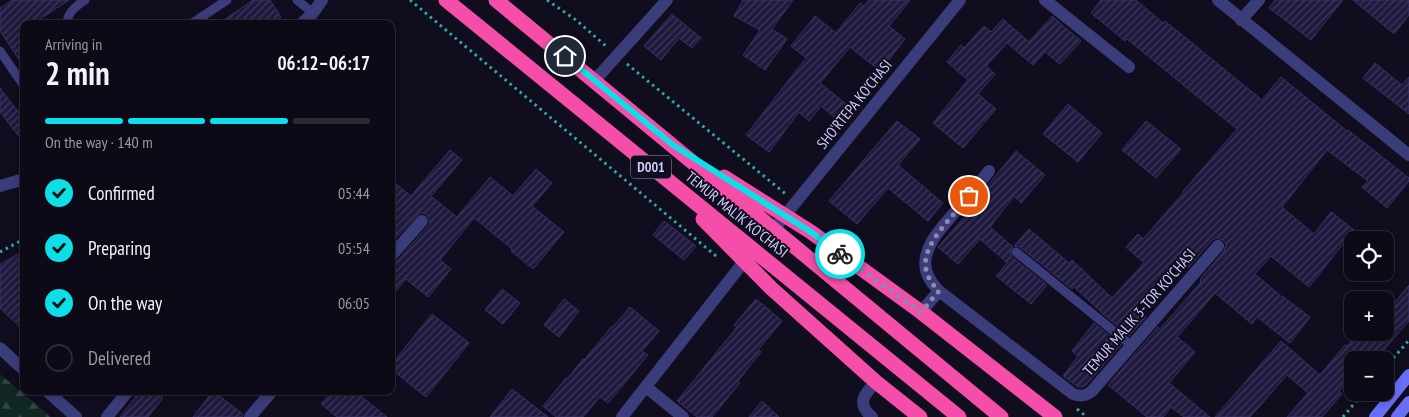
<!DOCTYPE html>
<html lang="en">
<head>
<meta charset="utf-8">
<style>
	body { margin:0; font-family:"PT Sans Narrow",sans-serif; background:#14131f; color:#f1f3f6; height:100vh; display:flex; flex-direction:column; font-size:19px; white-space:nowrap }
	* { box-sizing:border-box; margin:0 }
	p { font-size:16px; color:#9a9aa1 }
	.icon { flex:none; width:28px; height:28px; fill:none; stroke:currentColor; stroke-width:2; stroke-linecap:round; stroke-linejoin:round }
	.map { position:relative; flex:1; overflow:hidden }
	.panel { position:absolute; left:20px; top:20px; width:375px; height:375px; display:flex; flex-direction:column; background:#0b0a16; border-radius:10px; box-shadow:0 2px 8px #0003,0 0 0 1px #2b2b35 }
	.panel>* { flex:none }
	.fabs { position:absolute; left:1344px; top:231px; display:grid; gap:10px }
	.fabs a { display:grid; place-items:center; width:50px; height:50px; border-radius:10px; background:#0b0a16; box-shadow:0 2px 8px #0003,0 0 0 1px #2b2b35; font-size:25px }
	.pin { position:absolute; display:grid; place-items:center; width:42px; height:42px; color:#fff; margin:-21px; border:2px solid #fff; border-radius:50%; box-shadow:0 1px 5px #0007 }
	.courier { position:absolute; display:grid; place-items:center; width:50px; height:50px; margin:-25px; border:4px solid #0ddfe8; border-radius:50%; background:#fff; color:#222; box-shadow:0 1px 6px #0007 }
	.headline em { font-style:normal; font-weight:700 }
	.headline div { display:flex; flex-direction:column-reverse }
	.headline { display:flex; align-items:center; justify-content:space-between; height:85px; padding:0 25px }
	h1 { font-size:32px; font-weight:700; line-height:38px }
	.bar { display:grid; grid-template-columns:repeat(4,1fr); gap:8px 5px; align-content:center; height:60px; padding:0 25px }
	.bar i { height:6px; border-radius:4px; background:#2b2b35 }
	.bar .current { background:#0ddfe8 }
	.bar p { grid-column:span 4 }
	ol { padding:0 25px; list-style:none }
	li { display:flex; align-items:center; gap:15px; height:55px }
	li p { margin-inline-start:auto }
	li .icon { padding:5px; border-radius:50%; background:#0ddfe8; color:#111; stroke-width:4 }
	li:last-child { color:#9a9aa1 }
	li i { width:28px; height:28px; border:2px solid #2b2b35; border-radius:50% }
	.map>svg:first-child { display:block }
	.forest { fill:url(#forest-firs) }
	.building { fill:url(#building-hatch); stroke:#362e68 }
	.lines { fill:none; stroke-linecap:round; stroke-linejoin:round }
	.path { stroke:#34a99b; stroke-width:3; stroke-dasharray:2.5 4; stroke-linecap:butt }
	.lane { stroke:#3b3c7a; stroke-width:9 }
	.street { stroke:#3b3c7a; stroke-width:12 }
	.secondary { stroke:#696ef7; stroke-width:12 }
	.highway { stroke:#f54ea9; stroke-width:15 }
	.done { stroke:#8c8aae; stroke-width:5; stroke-dasharray:0 9 }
	.route { stroke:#0ddfe8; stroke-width:6 }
	.labels { text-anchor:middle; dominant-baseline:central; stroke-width:4; stroke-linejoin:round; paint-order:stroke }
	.shield { fill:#0f0d1e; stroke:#9593b9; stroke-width:1 }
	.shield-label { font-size:14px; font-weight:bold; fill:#cfcdfc }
	.street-label { font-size:15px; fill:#cfcdfc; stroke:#0f0d1e }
</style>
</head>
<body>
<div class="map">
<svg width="1409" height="417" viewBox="0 0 1409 417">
	<defs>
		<pattern id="forest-firs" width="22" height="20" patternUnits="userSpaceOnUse" patternTransform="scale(1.25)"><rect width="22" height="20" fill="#112725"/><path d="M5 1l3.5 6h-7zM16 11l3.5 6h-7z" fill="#334546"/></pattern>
		<pattern id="building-hatch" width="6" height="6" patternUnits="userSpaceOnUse" patternTransform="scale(1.25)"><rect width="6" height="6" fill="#1f1a3d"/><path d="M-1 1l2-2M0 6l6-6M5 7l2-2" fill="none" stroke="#3e3a5a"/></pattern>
	</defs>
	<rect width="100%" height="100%" fill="#0f0d1e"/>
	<path class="forest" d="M0,374L51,417H0Z"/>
	<path class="building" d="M12,0H69L40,19L44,24H24V67L0,31V8Z
		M253,0H270L281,17L272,24H218Z
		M743,0H793L772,29L787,39L765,70L743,55L760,30L734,16Z
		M869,0H910L889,26L905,39L880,71L850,47L820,83L850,107L839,121L821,106L809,121L799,112L769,152L746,135L806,58L791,46L815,16L836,33L860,3L864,6Z
		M1101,0H1136L1163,23L1165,21L1262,100L1281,77L1347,131L1348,130L1409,178V181L1387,208L1362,187L1368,181L1327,150L1282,207L1314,234L1331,212L1354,230L1309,287L1271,256L1255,274L1282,297V296L1310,317L1290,343L1257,317L1252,324L1215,293L1177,337L1195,352L1169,383L1210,417H1184L1171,407L1163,417H1147L1108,385L1158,327L1160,329L1201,282L1200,281L1201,278L1224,251L1226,244L1223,240L1216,238L1212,240L1188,268L1178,259L1134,307L1146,317L1129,336L1102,313L1074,287L1072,289L1020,247L1014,246L1029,229L1069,263L1072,260L1112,298L1144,263L1126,247L1138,234L1143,239L1184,192L1183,191L1237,129L1127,39L1125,41L1091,13Z
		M1275,0H1343L1311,40L1269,8Z
		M1353,0H1409V15L1394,34Z
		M672,14L701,38L692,48L679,38L661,60L644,46Z
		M1052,16L1081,41L1060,64L1045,52L1033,65L1007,43L986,66L995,74L978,94L996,109L963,148L933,123L968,80L947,62L961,45L964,48L984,26L991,32L1003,19L1029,42Z
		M1375,63L1402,85L1409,77V114L1363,78Z
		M0,88L24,119V143L0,112Z
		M1068,104L1102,133L1078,162L1043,134Z
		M897,121L920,139L898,165L943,203L928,221L888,188L857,224L829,201Z
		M1146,121L1181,149L1156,178L1122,150Z
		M450,150L462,160L431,196L457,217L490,177L513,196L536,169L552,183L532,206L564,232L533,269L511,251L512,249L474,218L440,260L451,269L428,297L406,279L391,297V264L397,261L428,226L430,222L429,218L427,215L423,213L419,214L391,243V191L396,184L411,196Z
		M1016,151L1045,175L1021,203L1014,196L990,227L1013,247L1010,252L1012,257L1047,285L1031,304L996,276L1007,263L980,239L958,264L938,247L973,207L971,206Z
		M664,221L696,246L684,260L653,235Z
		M24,251V331L0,308V264Z
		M1409,285V321L1375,360H1352V375L1339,391L1342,394L1322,417H1287L1308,393L1287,375L1250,417H1215L1281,341L1320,375L1345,345L1347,346L1358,332H1385V294L1395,302Z
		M502,289L520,303L503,324L485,310Z
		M564,299L579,311L559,337L544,325Z
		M756,299L782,321L758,350L761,352L738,381L740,383L712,417H697L677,401L737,327L734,325Z
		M630,307L659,331L642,351L648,355L608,403L600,397L583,417H556L543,406L566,378L567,379L583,359L584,360L612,326L613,327Z
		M432,314L469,343L426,397L391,369V365Z
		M1094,323L1121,345L1086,385L1082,387H1078L1063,376L1078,356L1072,351Z
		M512,389L548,417H490Z
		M140,391H155L163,398L148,417H120Z
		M213,391L243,414L242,417H193Z
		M332,391H355L387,417H337L321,404Z
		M762,401L779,417H749Z"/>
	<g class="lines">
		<path class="path" d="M410,0L716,256
			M547,0L576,20L607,47
			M627,64L787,195
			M0,252L24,239
			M1385,368L1409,340
			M1077,409L1087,417
			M1343,417L1364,392"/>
		<path class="lane" d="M297,0L313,13
			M67,24C67,13 76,6 85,0
			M191,24L227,0
			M0,51L24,86
			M1016,252L1131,345"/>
		<path class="street" d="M1045,0L1129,67
			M1218,0L1409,155
			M1241,20L1259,0
			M301,24L313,13L322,0
			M595,80L667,0
			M989,171C978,185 967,198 955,212C944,225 929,240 926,257C923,270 930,282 939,291L1073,394C1081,397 1086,396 1092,391L1218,246
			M0,186L24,179
			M774,229L960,0
			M391,256L422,221
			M921,312L939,291
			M0,348L24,370
			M646,387L683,417
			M47,391L76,417
			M107,417L128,391
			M250,417L272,391
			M622,417L750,254
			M872,417C856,403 864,395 876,382"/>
		<path class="secondary" d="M1375,417L1409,375
			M1397,417L1409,402"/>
		<path class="highway" d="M446,0L959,417
			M496,0L1001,417
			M724,177L811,232L921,312L1055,417
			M703,219L771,288L876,382L920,417"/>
	</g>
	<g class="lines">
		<path class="done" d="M840,254L921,312L939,291C914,267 928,245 946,223C954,214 961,205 969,196"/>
		<path class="route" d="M565,56L673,145L811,232L840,254"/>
	</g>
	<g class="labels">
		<rect class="shield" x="631" y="155.5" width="40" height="23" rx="4"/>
		<g class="shield-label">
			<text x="651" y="167">D001</text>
		</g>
		<g class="street-label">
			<text transform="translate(854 104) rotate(-51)">SHO'RTEPA KO'CHASI</text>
			<text transform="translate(737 214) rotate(39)">TEMUR MALIK KO'CHASI</text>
			<text transform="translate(1139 312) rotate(-49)">TEMUR MALIK 3-TOR KO'CHASI</text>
		</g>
	</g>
</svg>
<div class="fabs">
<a><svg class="icon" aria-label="locate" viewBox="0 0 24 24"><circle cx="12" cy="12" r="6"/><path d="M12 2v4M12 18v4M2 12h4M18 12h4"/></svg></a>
<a>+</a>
<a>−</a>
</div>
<div class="pin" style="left:969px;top:196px;background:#ea580c"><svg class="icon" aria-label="bag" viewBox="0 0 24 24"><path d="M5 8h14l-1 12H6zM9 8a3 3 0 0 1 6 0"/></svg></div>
<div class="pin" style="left:565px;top:56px;background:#1f2937"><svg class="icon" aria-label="home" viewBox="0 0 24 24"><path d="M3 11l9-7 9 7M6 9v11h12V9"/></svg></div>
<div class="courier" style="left:840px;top:254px"><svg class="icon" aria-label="bike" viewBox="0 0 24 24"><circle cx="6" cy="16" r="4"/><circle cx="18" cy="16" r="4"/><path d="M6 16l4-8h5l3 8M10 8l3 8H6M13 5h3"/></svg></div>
<section class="panel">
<div class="headline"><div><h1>2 min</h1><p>Arriving in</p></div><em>06:12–06:17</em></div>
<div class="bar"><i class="current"></i><i class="current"></i><i class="current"></i><i></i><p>On the way · 140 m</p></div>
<ol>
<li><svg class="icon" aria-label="check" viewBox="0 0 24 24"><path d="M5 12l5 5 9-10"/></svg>Confirmed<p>05:44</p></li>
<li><svg class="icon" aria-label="check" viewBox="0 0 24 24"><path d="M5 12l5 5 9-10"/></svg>Preparing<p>05:54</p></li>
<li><svg class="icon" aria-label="check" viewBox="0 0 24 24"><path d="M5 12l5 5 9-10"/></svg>On the way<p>06:05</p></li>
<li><i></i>Delivered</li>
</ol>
</section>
</div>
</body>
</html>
